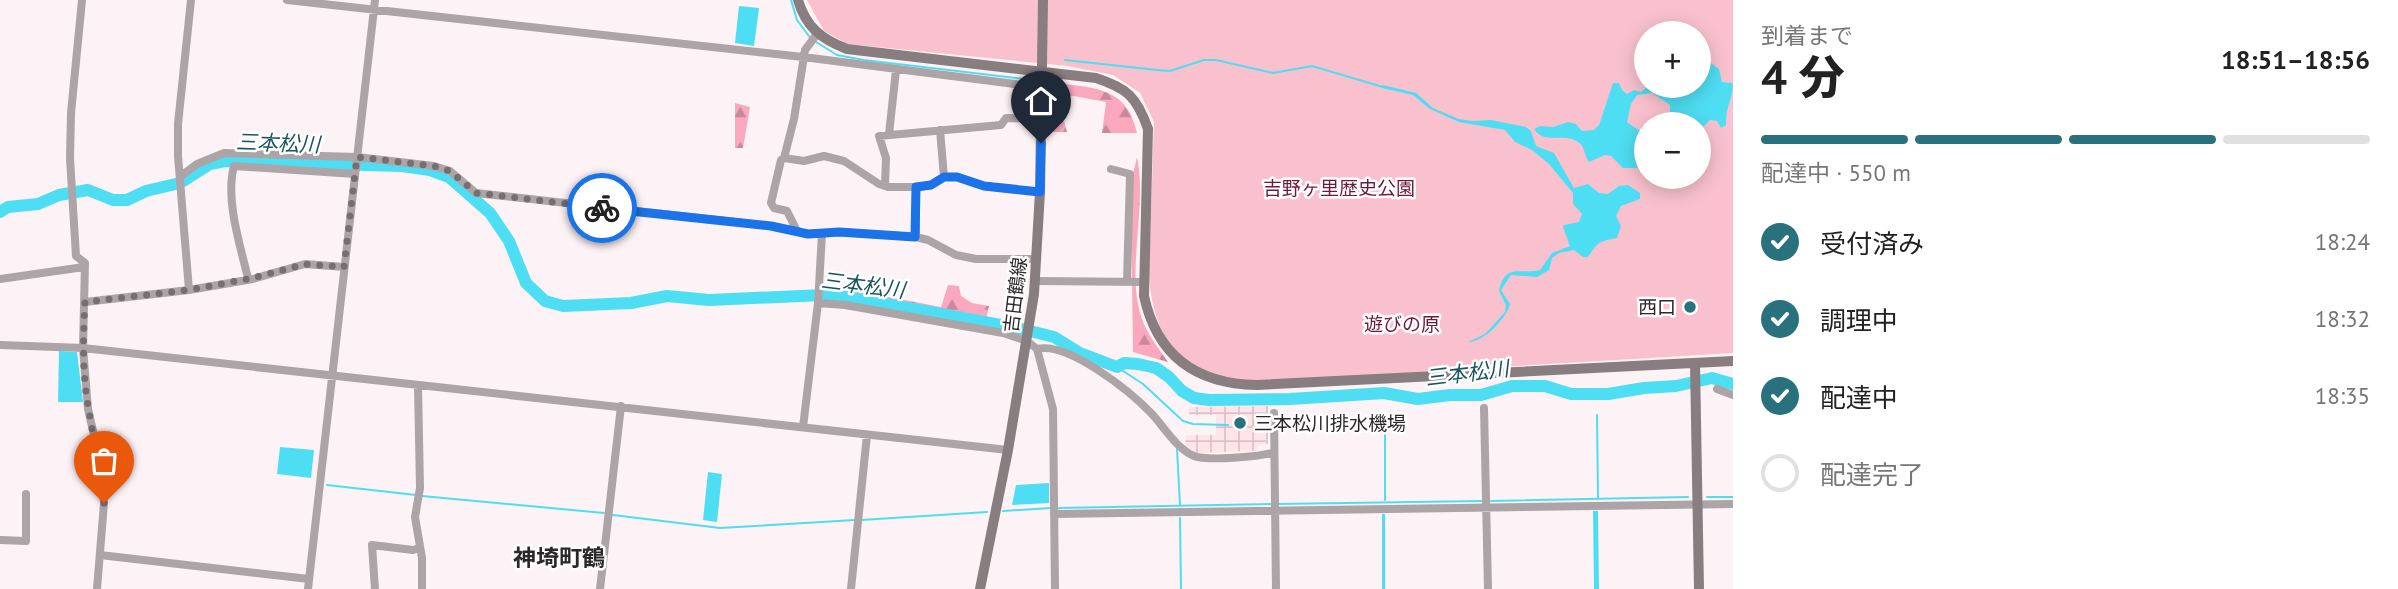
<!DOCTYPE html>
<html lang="ja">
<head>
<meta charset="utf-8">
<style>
	body { margin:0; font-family:"PT Sans","Noto Sans JP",sans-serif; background:#f2f2f2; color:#222; height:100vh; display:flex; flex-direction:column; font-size:26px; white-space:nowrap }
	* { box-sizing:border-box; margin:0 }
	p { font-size:23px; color:#767676 }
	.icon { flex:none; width:38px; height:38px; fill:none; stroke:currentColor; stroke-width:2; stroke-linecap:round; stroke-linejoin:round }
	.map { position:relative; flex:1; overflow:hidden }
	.drawer { display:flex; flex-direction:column; background:#fff; width:665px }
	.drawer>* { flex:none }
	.controls { position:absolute; left:1634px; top:21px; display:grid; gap:14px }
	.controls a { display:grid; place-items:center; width:77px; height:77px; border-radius:50%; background:#fff; box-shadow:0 4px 18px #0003; font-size:35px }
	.pin { position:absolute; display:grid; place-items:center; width:60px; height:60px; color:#fff; margin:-72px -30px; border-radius:50% 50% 50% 0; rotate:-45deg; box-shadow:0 0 7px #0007 }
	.pin .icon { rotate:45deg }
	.courier { position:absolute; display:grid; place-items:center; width:70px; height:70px; margin:-35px; border:5px solid #1a73e8; border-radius:50%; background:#fff; color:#222; box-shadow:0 2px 9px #0007 }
	.headline em { font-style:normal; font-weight:800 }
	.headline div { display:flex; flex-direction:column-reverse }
	.headline { display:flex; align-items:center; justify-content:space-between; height:119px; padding:0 28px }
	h1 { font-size:46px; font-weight:800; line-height:52px }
	.bar { display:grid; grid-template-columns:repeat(4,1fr); gap:10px 7px; align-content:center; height:84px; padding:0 28px }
	.bar i { height:9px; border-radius:5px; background:#e0e0e0 }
	.bar .selected { background:#29717c }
	.bar p { grid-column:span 4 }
	ol { padding:0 28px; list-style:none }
	li { display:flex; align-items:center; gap:21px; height:77px }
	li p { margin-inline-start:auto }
	li .icon { padding:7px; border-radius:50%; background:#29717c; color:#fff; stroke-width:4 }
	li:last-child { color:#767676 }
	li i { width:38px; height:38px; border:4px solid #e0e0e0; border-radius:50% }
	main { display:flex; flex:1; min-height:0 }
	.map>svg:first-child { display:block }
	.industrial { fill:url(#industrial-grid) }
	.forest { fill:url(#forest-firs) }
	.green { fill:#f9c1ce; fill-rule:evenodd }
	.water { fill:#4edef3 }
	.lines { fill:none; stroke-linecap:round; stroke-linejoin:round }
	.stream { stroke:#4edef3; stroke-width:2 }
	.river { stroke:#4edef3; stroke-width:12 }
	.street { stroke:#aca4a6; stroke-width:8 }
	.secondary { stroke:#887d7f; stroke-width:10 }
	.done { stroke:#766e70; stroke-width:7; stroke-dasharray:0 12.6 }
	.route { stroke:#1a73e8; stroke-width:9 }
	.poi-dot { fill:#29717c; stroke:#fff; stroke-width:2.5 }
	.labels { text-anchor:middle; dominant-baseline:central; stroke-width:5; stroke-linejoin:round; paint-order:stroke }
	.park-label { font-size:19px; fill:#6f1939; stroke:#fff }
	.street-label { font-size:19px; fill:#2e2729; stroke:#fff }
	.poi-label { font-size:19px; fill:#2e2729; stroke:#fff; text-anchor:end }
	.water-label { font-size:21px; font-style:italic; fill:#18555d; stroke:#fff }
	.quarter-label { font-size:23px; font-weight:bold; fill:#2e2729; stroke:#fff }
</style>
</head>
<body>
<main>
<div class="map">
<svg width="1733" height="589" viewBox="0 0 1733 589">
	<defs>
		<pattern id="industrial-grid" width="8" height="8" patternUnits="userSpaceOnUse" patternTransform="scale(1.75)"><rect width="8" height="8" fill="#ffe4ea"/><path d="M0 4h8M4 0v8" fill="none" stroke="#dbc4c9"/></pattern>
		<pattern id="forest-firs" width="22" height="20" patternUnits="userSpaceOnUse" patternTransform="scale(1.75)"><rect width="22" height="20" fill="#f9a8bd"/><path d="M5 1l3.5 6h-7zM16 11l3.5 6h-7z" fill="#ca899a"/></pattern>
	</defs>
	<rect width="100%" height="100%" fill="#fdf2f5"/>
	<path class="industrial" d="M1268,406V444L1260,445L1256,451L1196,453L1185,446L1186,435H1216V415H1189V407Z"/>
	<path class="forest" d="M1065,84C1103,89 1127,91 1137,133H1102L1106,102L1063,94L1060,106L1067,132H1051L1054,98Z
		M735,103L750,107L743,148H735Z
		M1137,157C1147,206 1128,263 1139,309C1143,329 1157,346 1168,362L1133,352L1131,208L1133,174Z
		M948,285L959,286L961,296L972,303L989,306L986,320L912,308L852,294L853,290L941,307Z"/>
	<path class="green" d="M807,0H1733V353L1248,382C1234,378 1218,377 1205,372C1165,357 1152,315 1149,277L1154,122L1140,93L1113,75L1067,66L848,44L824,31ZM1647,33H1699V86H1647ZM1647,124H1699V177H1647Z"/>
	<path class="water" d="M739,6L759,8L754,46L735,43Z
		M1708,61L1719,69L1722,82L1733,83C1733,99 1725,108 1726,125L1721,128L1717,121L1710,120L1704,126L1699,124H1661L1670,113V105L1652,93L1637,95L1631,104L1627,122L1638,130L1647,132V137L1643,140L1640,152L1641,164L1637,168H1623L1611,156L1605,155L1589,162C1584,155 1585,146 1578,142C1564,132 1544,145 1534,129L1540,126L1553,127L1568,122L1576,124L1582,131L1594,130L1599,125L1613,83H1619L1622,90L1627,94L1634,90L1641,92L1648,86H1699V65Z
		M1383,85L1416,93L1433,108L1459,119L1472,121L1491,120L1526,127L1531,131L1536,146L1554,153L1574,188L1588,184L1599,193L1608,194L1619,186L1628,185L1640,193V199L1621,206L1616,216L1621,226L1617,238C1598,242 1599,241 1588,257H1583L1574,250L1559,253L1552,258L1549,270L1537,277L1511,275L1501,290L1510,304C1506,319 1484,342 1468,342L1485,334L1505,312L1506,305L1499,291C1505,262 1520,275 1540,270L1552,253L1570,246L1563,227L1564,225L1579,222L1582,214L1573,204V193L1549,164L1532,150L1515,142L1505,130L1459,122L1430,109L1413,95L1382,88Z
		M59,351L77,352L83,402H58Z
		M280,447L314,450L311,478L277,474Z
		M708,472L722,474L717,522L703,520Z
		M1049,483V503L1012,505L1016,485Z
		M1593,511H1598L1599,589H1594Z
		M1382,514H1385V589H1382Z"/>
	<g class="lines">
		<path class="stream" d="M791,0L797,20L811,39
			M816,42L837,55L864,60L1025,79
			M1065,60L1157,70L1170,71L1204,60H1216L1273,73L1312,66L1383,87
			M1117,367L1143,384L1183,421L1193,424L1228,425
			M1385,414V500
			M1597,415L1598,498
			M1177,449L1180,505
			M327,485L416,495
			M422,496L604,513
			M1707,497H1733
			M1491,501L1688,497
			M1277,504L1482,501
			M1057,508L1272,504
			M1003,511L1051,508
			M613,515L720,528L855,520
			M1180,518L1181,589
			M861,520L987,512"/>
		<path class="river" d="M0,212L8,207L38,204L59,195L88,190L113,200H127L146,191L180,183L210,164L225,161L402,166L430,170L449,177L490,213L509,241L526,283L545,301L563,306L631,303L667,296L709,300L823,295L848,297L1018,328L1054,337L1080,353L1117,367L1124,363L1138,364L1156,368L1169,377L1182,391L1194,398L1209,400L1290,399L1384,393L1418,399L1450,395H1481L1512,386H1545L1571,394H1608L1644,388L1676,386L1712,378L1733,384"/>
		<path class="street" d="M82,0L71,113L70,158L76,256L85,263L83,348L88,409L99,457L104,503L97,589
			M287,0L803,57L1031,86L1036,84L1040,76
			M940,130L944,177
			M889,134L896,70
			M784,158L794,119L805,50L817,34
			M1111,169L1130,174L1127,282
			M181,176L197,164L224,153L357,157L434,166L450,171L476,193L771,226L808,234L839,232L916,237L928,240L956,255L976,259H1037
			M885,186L886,158L879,136L1001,125L1006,118L1042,119
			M797,231L787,211L774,208L771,203L781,160L784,158L804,161L824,156L844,161L879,184L888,187H916L931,185L944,177H957L984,186L1040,192
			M916,237V187
			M248,278C240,245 225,199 234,166L355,174
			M0,279L84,267
			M1036,281L1144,282
			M189,290L178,156V124L191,0
			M85,302L189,290L253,279L305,264L344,267
			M818,303L822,234
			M0,345L83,348L1008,450
			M1037,349C1068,341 1131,392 1152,414C1164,427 1177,449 1194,456C1207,461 1260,457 1274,452
			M418,386L420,488L415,517L422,558V589
			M1717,389L1733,395
			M1484,408L1488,589
			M1274,413L1276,589
			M803,427L818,303L845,305L1003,333L1027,341L1037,349L1053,409L1055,589
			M1054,514L1733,504
			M0,540L26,541V494
			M100,555L309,579
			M308,589L375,0
			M375,589L372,545L413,550L419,548
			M600,589L621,406
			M851,589L867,435"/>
		<path class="secondary" d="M798,0C806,27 821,39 847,49L1096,78C1127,88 1137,97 1148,129L1144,296C1157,356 1196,384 1257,385L1733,361
			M1695,363L1699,589
			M980,589L1008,450L1034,294L1040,192L1043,0"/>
	</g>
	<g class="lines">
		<path class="done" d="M104,503C101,471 94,442 89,411C82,375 83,338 85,302L189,290L253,278L305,264L344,267L357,157L434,166L450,171L476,193L602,208"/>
		<path class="route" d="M602,208L771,226L808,234L839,232L915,237L916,187L931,185L944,177H957L984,186L1040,192L1041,143"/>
	</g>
	<g class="poi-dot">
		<circle cx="1690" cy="307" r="7"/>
		<circle cx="1240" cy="423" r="7"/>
	</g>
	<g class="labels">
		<g class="park-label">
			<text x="1339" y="188">吉野ヶ里歴史公園</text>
			<text x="1402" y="324">遊びの原</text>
		</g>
		<g class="street-label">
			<text transform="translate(1015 295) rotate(-83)">吉田鶴線</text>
		</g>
		<g class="poi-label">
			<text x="1676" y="307">西口</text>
			<text x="1254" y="423" text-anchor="start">三本松川排水機場</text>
		</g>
		<g class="water-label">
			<text transform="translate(278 143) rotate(2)">三本松川</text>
			<text transform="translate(863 285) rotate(7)">三本松川</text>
			<text transform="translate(1467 373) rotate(-7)">三本松川</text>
		</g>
		<g class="quarter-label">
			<text x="559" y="557">神埼町鶴</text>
		</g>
	</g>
</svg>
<div class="controls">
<a>+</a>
<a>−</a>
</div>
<div class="pin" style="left:104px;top:503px;background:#ea580c"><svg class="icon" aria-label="bag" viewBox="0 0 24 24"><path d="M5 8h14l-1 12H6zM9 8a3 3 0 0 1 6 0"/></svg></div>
<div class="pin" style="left:1041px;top:143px;background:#1f2937"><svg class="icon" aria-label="home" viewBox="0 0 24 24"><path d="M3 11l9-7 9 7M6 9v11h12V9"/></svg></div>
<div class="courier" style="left:602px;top:208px"><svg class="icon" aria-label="bike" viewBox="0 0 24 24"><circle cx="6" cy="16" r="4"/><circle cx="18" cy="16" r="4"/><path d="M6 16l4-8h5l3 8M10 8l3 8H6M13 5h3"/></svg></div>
</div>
<section class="drawer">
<div class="headline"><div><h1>4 分</h1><p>到着まで</p></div><em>18:51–18:56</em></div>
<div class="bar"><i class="selected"></i><i class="selected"></i><i class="selected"></i><i></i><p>配達中 · 550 m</p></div>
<ol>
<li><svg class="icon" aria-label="check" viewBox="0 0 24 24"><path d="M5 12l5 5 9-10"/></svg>受付済み<p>18:24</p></li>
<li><svg class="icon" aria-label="check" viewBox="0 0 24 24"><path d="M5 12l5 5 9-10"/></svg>調理中<p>18:32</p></li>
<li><svg class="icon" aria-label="check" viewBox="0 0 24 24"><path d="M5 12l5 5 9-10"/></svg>配達中<p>18:35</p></li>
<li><i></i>配達完了</li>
</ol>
</section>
</main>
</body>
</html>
